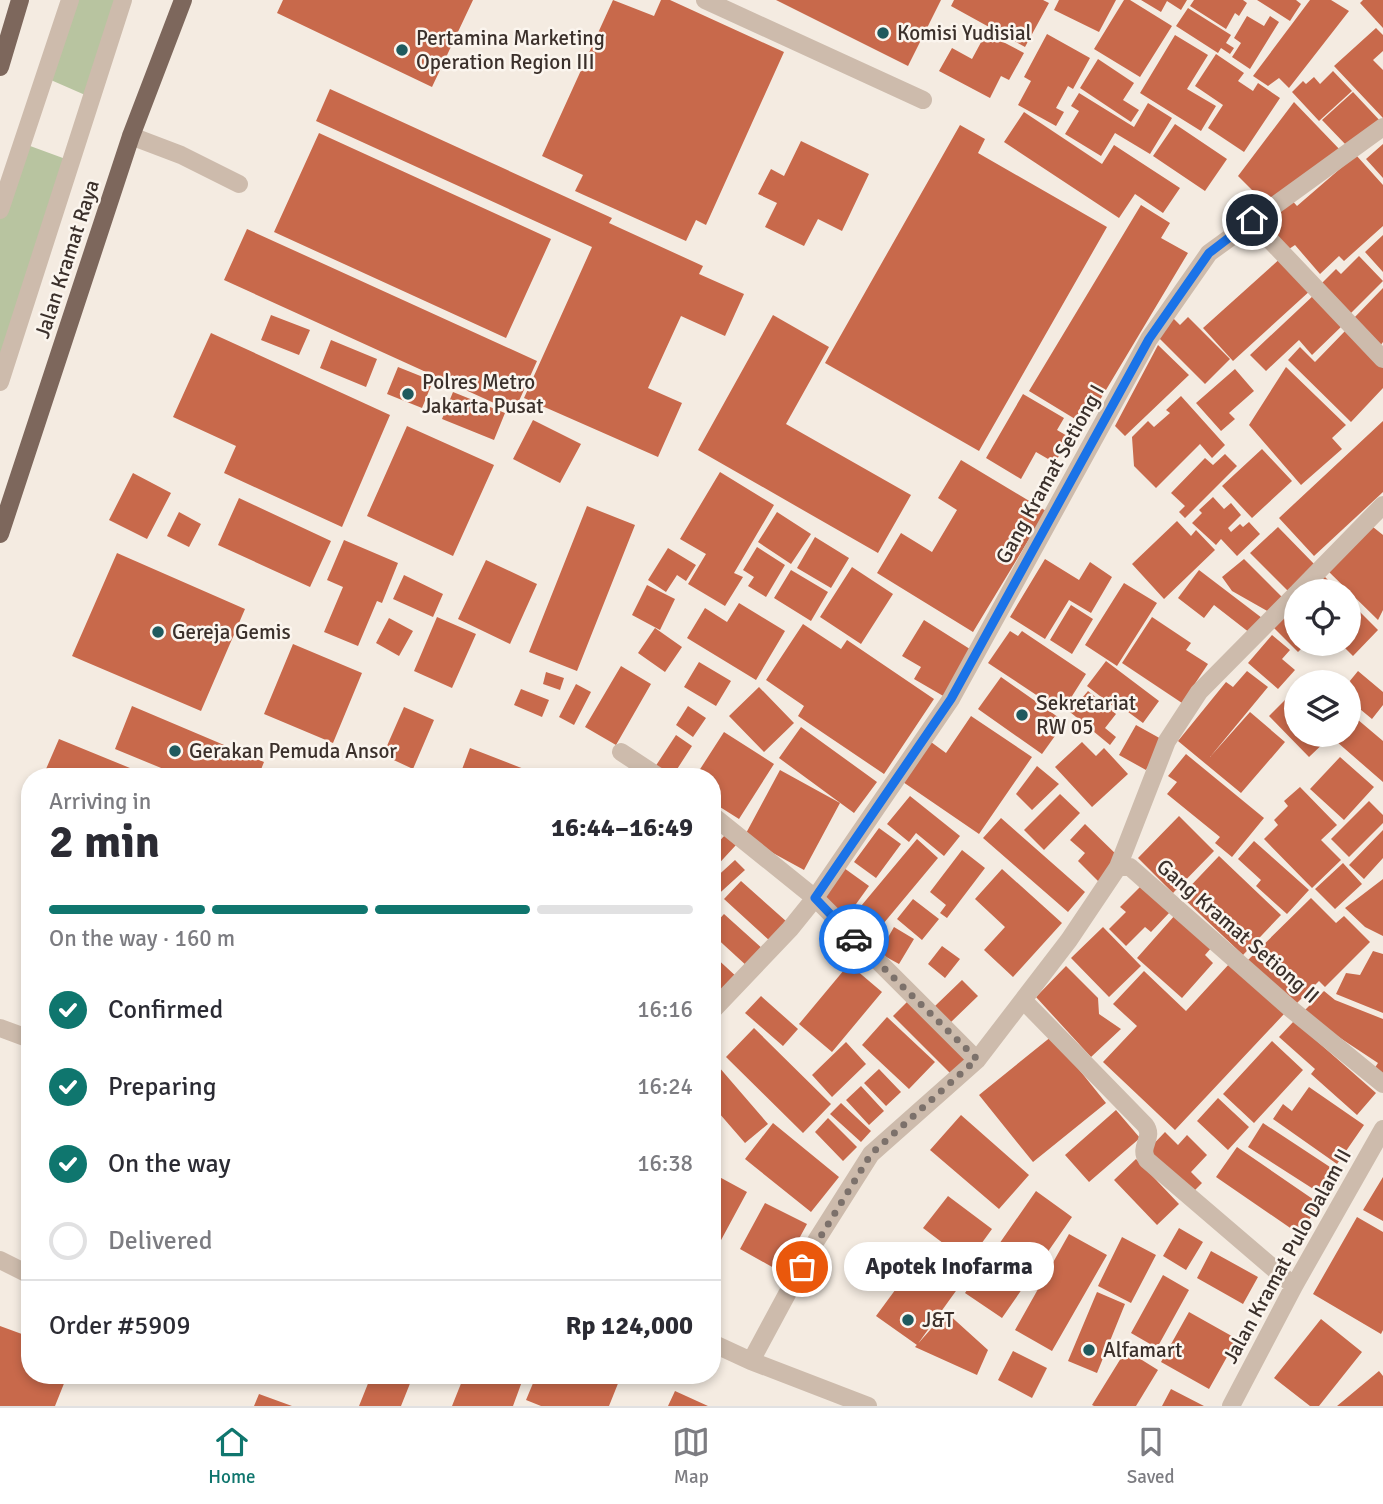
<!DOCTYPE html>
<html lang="en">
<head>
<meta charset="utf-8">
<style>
	body { margin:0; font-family:Signika,sans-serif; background:#f2f2f3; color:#2b2b33; height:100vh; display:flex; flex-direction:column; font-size:26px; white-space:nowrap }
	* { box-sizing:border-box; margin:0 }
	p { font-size:23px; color:#7c7c81 }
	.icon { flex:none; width:38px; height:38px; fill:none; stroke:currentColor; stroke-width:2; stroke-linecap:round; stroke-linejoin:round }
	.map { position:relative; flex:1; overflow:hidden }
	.drawer { position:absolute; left:21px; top:768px; width:700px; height:616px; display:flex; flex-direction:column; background:#fff; border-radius:28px; box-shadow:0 4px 10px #0003 }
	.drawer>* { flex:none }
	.tools { position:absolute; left:1284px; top:579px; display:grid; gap:14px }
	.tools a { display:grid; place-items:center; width:77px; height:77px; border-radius:50%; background:#fff; box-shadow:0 4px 10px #0003; font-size:35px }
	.pin { position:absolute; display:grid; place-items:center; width:60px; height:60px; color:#fff; margin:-30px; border:4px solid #fff; border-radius:50%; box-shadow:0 2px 7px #0007 }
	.courier { position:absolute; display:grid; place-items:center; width:70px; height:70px; margin:-35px; border:5px solid #1a73e8; border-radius:50%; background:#fff; color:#222; box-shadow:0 2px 9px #0007 }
	.bubble { position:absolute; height:49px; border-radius:24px; background:#fff; box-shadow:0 4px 10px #0003; font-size:23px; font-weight:700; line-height:49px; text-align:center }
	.headline em { font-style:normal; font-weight:700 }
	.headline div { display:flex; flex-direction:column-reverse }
	.headline { display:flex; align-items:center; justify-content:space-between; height:119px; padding:0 28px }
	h1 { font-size:46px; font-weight:700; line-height:52px }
	.bar { display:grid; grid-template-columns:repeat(4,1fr); gap:10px 7px; align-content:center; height:84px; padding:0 28px }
	.bar i { height:9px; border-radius:5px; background:#e1e1e2 }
	.bar .on { background:#0f766e }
	.bar p { grid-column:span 4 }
	.line { display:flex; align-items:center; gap:18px; padding:0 28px; border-top:2px solid #e1e1e2 }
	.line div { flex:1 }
	ol { padding:0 28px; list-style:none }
	li { display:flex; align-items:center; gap:21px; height:77px }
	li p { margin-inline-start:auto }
	li .icon { padding:7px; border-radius:50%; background:#0f766e; color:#fff; stroke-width:4 }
	li:last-child { color:#7c7c81 }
	li i { width:38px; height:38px; border:4px solid #e1e1e2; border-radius:50% }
	.dock { display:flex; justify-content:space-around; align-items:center; height:98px; border-top:2px solid #e1e1e2; background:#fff; font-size:19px; color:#7c7c81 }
	.dock a { display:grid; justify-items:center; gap:4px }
	.dock .on { color:#0f766e }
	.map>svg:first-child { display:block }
	.green { fill:#b8c4a0 }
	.building { fill:#c8694b }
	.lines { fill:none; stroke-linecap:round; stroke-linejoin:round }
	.minor { stroke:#cdbbac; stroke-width:18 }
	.major { stroke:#7d675c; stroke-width:18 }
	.done { stroke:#7c716b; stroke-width:7; stroke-dasharray:0 12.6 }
	.route { stroke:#1a73e8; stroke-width:9 }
	.poi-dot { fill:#1f5a5e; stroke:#fbf5ee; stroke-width:2.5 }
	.labels { text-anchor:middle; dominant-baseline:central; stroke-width:5; stroke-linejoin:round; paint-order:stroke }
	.poi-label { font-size:21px; fill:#3b302b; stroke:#fbf5ee; text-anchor:start }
	.street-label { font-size:21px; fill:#3b302b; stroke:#fbf5ee }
</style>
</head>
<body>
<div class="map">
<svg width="1383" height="1406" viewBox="0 0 1383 1406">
	<rect width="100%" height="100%" fill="#f4ebe1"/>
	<path class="green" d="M70,0H123L92,98L44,77Z
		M22,143L71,161L0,382V211Z"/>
	<path class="building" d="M283,0H473L432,87L277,13Z
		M613,0L654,16L661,0H670L784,52L706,225L696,220L686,241L575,191L583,175L542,156Z
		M776,0H941L908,66Z
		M954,0H1043L1049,3L1025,47L951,6Z
		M1059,0H1116L1099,32L1054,10Z
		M1124,0H1130L1172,26L1140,77L1094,49Z
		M1141,0H1187L1181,10L1167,1L1161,12Z
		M1194,0H1243L1247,3L1239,16L1235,13L1226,29L1190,6Z
		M1257,0H1296L1301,4L1290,21Z
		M1310,0H1331L1349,11L1289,88L1279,78L1268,86L1253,76Z
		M1363,0H1383V28L1360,3Z
		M1188,8L1231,35L1226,43L1234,48L1230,54L1221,48L1218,53L1176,26Z
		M1247,16L1264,26L1270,16L1279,22L1250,69L1232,57L1241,43L1234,38Z
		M1376,28L1383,35V51L1373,60L1383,70V118L1334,66Z
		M986,33L1024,53L1009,80L1001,76L990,98L939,71L952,48L972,59Z
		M1047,34L1090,58L1073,89L1068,86L1056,108L1064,112L1056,126L1018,105L1031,81L1024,77Z
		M1175,35L1208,55L1187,89L1216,106L1201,131L1140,93Z
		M1216,54L1244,73L1238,81L1253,91L1258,83L1280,98L1244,152L1208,128L1223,105L1195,86Z
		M1098,59L1134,83L1123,100L1139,110L1131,122L1080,88Z
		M1333,71L1352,91L1319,121L1292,92L1303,81L1306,84L1314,77L1320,84Z
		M330,89L612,218L609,223L703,266L699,274L744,294L725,336L681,316L648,388L682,403L658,457L524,398L592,247L316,121Z
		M1353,92L1383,124L1347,146L1322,120Z
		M1079,93L1134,127L1148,103L1172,118L1150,154L1115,133L1101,156L1065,134L1079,111L1071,106Z
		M1294,102L1343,153L1266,204L1238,176Z
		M1024,112L1102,164L1114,145L1180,188L1163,213L1135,194L1119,218L1004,142Z
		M1175,124L1227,159L1205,191L1153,156Z
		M960,125L985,139L978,153L1107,227L979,451L825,363Z
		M319,133L551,239L506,338L274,232Z
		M801,141L869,174L842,231L818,219L804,246L765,227L777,203L758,194L771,169L784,176Z
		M1383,144V178L1366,159Z
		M1356,155L1383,185V226L1344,261L1339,256L1320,274L1295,245L1289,249L1263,220L1289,197L1297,206Z
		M1141,205L1170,223L1161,238L1188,253L1085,425L1029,391Z
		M247,229L537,361L514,412L224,280Z
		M1383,235V272L1365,252Z
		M1283,256L1312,289L1233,361L1203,328Z
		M1359,256L1383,281L1349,315L1319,286L1336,269L1341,274Z
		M1383,288V342L1380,346L1352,320Z
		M1315,294L1344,324L1312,355L1299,340L1266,371L1250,355Z
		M271,315L310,330L299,355L261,340Z
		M773,315L829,347L786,424L911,495L878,553L698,450Z
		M1188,317L1230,359L1205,384L1156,335L1173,318L1180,325Z
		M1347,329L1383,365V388L1351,422L1288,360L1300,347L1315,362Z
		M211,333L390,415L342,527L224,473L236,446L173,417Z
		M331,340L377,359L366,387L320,368Z
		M1158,345L1189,375L1125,436L1115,426Z
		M398,367L433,381L422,408L387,394Z
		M1286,367L1346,425L1332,438L1342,449L1301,485L1249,425Z
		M1235,369L1254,391L1229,413L1235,419L1221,431L1196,403Z
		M453,392L505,413L494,440L442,419Z
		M1023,394L1064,418L1057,430L1069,437L1055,463L1036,452L1021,479L986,458Z
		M1181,396L1225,445L1212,458L1200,444L1156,488L1134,466L1132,437L1148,421L1154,427L1170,413L1166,410Z
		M533,420L581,444L560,483L513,459Z
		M1383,421V492L1314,556L1279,518Z
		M407,426L494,465L453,556L367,516Z
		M1262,449L1292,481L1252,518L1222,486Z
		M1225,454L1237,466L1185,518L1179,512L1185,506L1171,493L1205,458L1213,465Z
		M961,460L1046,511L973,632L877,573L901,533L932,552L957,510L938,498Z
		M720,472L774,505L734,573L743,577L725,606L688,584L706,554L680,539Z
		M133,473L171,493L147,539L109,520Z
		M1213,497L1224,509L1231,503L1241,515L1228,528L1231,532L1240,524L1243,527L1249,522L1260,534L1237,556L1221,539L1216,545L1192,523L1202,513L1199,510Z
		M239,498L331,541L310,587L218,545Z
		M587,506L635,525L577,671L529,652Z
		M179,512L201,524L189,547L167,536Z
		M777,512L811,534L791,564L758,542Z
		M1177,521L1191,536L1196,530L1215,550L1164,599L1132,564Z
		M1278,527L1317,567L1290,593L1250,553Z
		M1373,527L1383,535V610L1378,620L1326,569Z
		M815,537L849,558L831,588L797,568Z
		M344,540L398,563L382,603L377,601L358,646L324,632L343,587L327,580Z
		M757,547L785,565L766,597L748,586L754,577L743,570Z
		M668,548L696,565L686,581L677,575L666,592L648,580Z
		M117,553L245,609L201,711L72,656Z
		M1045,559L1079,580L1090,562L1112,577L1091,613L1069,600L1045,639L1010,617Z
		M1244,559L1284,599L1269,612L1232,591L1222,577Z
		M486,560L537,584L510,644L458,619Z
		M852,567L893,594L861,644L820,617Z
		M791,570L828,592L811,621L774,598Z
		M1199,570L1262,618L1250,633L1214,605L1204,618L1178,598Z
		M1322,574L1340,592H1304Z
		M404,575L443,594L433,617L393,599Z
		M1124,583L1157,603L1117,666L1085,645Z
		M647,585L675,599L660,630L632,615Z
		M1297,599V644H1306L1298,652L1271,625Z
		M1349,601L1378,630L1353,656L1341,644H1349Z
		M739,603L785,631L756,680L687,638L705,608L727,622Z
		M1071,605L1093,619L1072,654L1050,640Z
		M437,617L476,634L452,688L414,671Z
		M1152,617L1191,643L1186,650L1208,664L1182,703L1122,663Z
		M389,618L413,631L399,656L376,643Z
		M924,620L973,651L945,697L914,679L921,667L902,656Z
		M803,624L841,649L847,640L934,699L884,774L798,716L804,706L766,680Z
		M655,628L682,647L665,672L638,653Z
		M1010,631L1018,636L1022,631L1086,674L1062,712L988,663Z
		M1272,635L1290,650L1282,659L1295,670L1278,689L1248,663Z
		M293,644L362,673L333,743L264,714Z
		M1106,661L1159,701L1143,723L1116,703L1113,706L1087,686Z
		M699,662L731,681L716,706L684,687Z
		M621,666L651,684L616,745L585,727Z
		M1247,671L1268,687L1210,757L1250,712L1285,742L1241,793L1178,741L1226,682L1233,687Z
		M1358,671L1383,692V705L1372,719L1349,700V682Z
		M546,672L564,678L560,690L543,684Z
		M1001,677L1065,722L1042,754L978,709Z
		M576,684L591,692L574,725L559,717Z
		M759,687L794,723L764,752L729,716Z
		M521,689L549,700L542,717L514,705Z
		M1088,691L1116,714L1105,728L1116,737L1110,745L1070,712Z
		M1288,697L1297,706V735H1326L1329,738L1309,757L1269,716Z
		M132,706L264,762L258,777H183L115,749Z
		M688,706L706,718L693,737L676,725Z
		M404,707L434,720L413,769L383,755Z
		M971,716L1032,757L979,834L903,782L931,742L946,753Z
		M1357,719L1383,741V782L1337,742L1343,735H1349V728Z
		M1136,725L1163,740L1146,770L1119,755Z
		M801,727L877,782L854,813L779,758Z
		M724,732L774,764L739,819L712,802V777H695Z
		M676,735L692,746L672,777H669L655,767Z
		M59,739L152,777L43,776Z
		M1082,742L1096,756L1104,748L1128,774L1092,807L1055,767Z
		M470,748L524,769L521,777H475L461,772Z
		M1186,754L1264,818L1232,857L1215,843L1220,837L1167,794L1177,782L1168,776Z
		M1340,757L1374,787L1344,820L1310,789Z
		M630,765L659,777H625Z
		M1037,766L1059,784L1032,810L1016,794Z
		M780,770L840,803L804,870L744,837Z
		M1300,787L1337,825L1321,840L1341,860L1312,888L1264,839L1278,825L1274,820L1288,806L1284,801Z
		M1060,794L1080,813L1044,850L1024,830Z
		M910,796L960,836L944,856L916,833L909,842L887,824Z
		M1369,801L1383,815V823L1349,857L1331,839Z
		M1179,816L1214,851L1173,893L1138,858Z
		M1001,818L1085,892L1068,912L983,838Z
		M1085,824L1121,859L1099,882L1078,861L1085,853L1070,840Z
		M879,828L901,844L876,878L854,862Z
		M1383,830V858L1364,879L1349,865Z
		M725,835L736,845L712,871V849Z
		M917,839L938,858L868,942L846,924Z
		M1254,841L1309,890L1287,914L1256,886L1261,880L1238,859Z
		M962,850L985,868L947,918L940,913L946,905L930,892Z
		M1219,856L1281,915L1243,955L1181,896Z
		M735,860L745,870L712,900V881Z
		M1343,863L1362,884L1335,909L1315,889Z
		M844,868L869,886L846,918L821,899Z
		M1002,869L1062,923L1013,977L984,950L1005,927L975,899Z
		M1383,879V936L1365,927L1345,908Z
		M741,881L787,922L770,941L724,899Z
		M1143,884L1170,912L1151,932L1145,927L1126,946L1109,929L1126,912L1120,907Z
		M1311,898L1336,923L1344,916L1370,942L1325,987L1319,981L1293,1007L1247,961Z
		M913,899L939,919L922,940L897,919Z
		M724,914L764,950L748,967L712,934V927Z
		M1176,914L1212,947L1205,955L1213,963L1182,998L1137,958Z
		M894,927L914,939L899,964L879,953Z
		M1103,927L1141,966L1109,997L1071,958Z
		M942,946L960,959L945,978L928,964Z
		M1373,951L1383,954V1013L1336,994L1346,973L1360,975Z
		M712,954L739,979L712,1000Z
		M1230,963L1284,1014L1175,1130L1103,1062L1137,1026L1113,1004L1144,971L1186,1011Z
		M849,964L882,992L832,1052L799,1024Z
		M1066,966L1098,998L1099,1014L1121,1029L1091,1057L1036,997Z
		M962,980L978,996L950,1023L935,1006Z
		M1324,991L1335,1000L1383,1019V1081L1372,1072L1378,1063L1322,1026L1304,1011Z
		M761,996L798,1029L783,1046L745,1013Z
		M910,999L969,1058L952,1075L893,1016Z
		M887,1017L935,1062L909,1089L862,1045Z
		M1294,1021L1376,1093L1357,1115L1311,1074L1315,1069L1279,1037Z
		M754,1028L831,1104L803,1133L726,1057Z
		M1052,1036L1106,1103L1033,1162L979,1095Z
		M1272,1041L1303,1070L1254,1123L1223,1094Z
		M846,1042L866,1064L832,1097L812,1075Z
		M712,1059L768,1124L745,1143L712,1105Z
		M879,1069L901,1092L886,1106L864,1083Z
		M861,1086L884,1111L869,1125L846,1100Z
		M1309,1087L1364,1125L1337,1164L1273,1119L1283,1104L1292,1111Z
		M1218,1098L1249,1127L1228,1150L1197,1121Z
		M841,1103L871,1131L861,1142L830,1114Z
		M1116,1110L1140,1138L1089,1182L1065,1155Z
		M961,1115L1029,1175L999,1209L930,1150Z
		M828,1118L857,1147L843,1161L815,1132Z
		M773,1123L839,1177L811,1212L745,1159Z
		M1263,1123L1333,1169L1318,1192L1248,1147Z
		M1165,1132L1178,1145L1187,1135L1207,1155L1191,1172L1202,1183L1191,1194L1146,1152Z
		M1237,1147L1320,1204L1299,1234L1216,1177Z
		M1136,1159L1179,1204L1157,1225L1114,1180Z
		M712,1173L747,1192L720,1242L712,1238Z
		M1383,1177V1221L1363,1210Z
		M1036,1191L1072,1217L1002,1318L965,1293Z
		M948,1196L992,1229L968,1262L923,1228Z
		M765,1203L807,1224L781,1272L740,1249Z
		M1357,1217L1383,1232V1330L1381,1334L1313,1294Z
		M1179,1228L1203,1242L1186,1270L1163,1256Z
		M1069,1234L1107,1255L1052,1351L1015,1330Z
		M1122,1237L1156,1255L1131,1303L1098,1286Z
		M926,1248L966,1277L917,1345L876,1316Z
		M1211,1251L1258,1277L1243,1304L1197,1278Z
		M1163,1275L1189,1290L1157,1348L1131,1333Z
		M1097,1292L1125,1304L1097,1373L1068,1361Z
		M946,1312L988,1350L977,1375L915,1347Z
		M1189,1312L1237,1339L1209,1389L1161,1362Z
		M1321,1319L1362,1352L1319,1406H1310L1274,1378Z
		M0,1326L30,1337V1376H67L55,1406H0Z
		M1126,1350L1158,1370L1136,1406H1094L1092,1405Z
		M1013,1351L1047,1368L1032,1398L998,1380Z
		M1379,1371L1383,1376V1406H1337Z
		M371,1376H413L401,1406H359Z
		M464,1376H524L513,1406H452Z
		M536,1376L582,1377L583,1376H621L609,1406H541L526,1400Z
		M1171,1389L1204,1406H1162Z
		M675,1391L708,1406H668Z
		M259,1394L292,1406H254Z"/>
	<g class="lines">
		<path class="minor" d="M705,0L923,100
			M131,136L181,155L239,184
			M0,210L70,0
			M1252,221L1383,359
			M0,382L123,0
			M1298,592L1383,505
			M621,752L659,777
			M712,815L815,898L977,1060
			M1118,867H1130L1291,1009L1383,1084
			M1023,1000L1145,1125C1155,1138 1138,1146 1147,1160L1294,1286
			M712,1011L790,929L815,898L951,699L1149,339L1209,253L1383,127
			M0,1028L30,1039
			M0,1260L30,1275
			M712,1343L751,1361L868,1406
			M751,1361L814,1244L871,1154L977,1060L1069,940L1118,867L1167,741L1199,692L1297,593
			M1231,1406L1294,1286L1383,1129"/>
		<path class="major" d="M0,67L20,0
			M0,534L131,136L183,0"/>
	</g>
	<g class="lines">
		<path class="done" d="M802,1267L871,1154L977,1059L854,939"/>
		<path class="route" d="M854,939L815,898L951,699L1149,339L1209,253L1252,220"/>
	</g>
	<g class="poi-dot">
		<circle cx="883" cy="33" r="7"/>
		<circle cx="402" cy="50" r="7"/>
		<circle cx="408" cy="394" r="7"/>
		<circle cx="158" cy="632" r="7"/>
		<circle cx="1022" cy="715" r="7"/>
		<circle cx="175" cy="751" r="7"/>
		<circle cx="908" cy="1320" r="7"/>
		<circle cx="1089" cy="1350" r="7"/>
	</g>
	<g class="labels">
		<g class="poi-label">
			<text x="897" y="33">Komisi Yudisial</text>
			<text x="416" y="38">Pertamina Marketing<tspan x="416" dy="24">Operation Region III</tspan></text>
			<text x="422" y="382">Polres Metro<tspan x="422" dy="24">Jakarta Pusat</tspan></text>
			<text x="172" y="632">Gereja Gemis</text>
			<text x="1036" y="703">Sekretariat<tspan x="1036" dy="24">RW 05</tspan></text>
			<text x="189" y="751">Gerakan Pemuda Ansor</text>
			<text x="922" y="1320">J&amp;T</text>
			<text x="1103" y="1350">Alfamart</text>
		</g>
		<g class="street-label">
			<text transform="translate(67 259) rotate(-72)">Jalan Kramat Raya</text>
			<text transform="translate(1050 474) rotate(-61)">Gang Kramat Setiong I</text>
			<text transform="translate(1238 931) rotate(41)">Gang Kramat Setiong II</text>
			<text transform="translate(1287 1256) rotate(-61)">Jalan Kramat Pulo Dalam II</text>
		</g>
	</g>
</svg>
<div class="tools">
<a><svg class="icon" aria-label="locate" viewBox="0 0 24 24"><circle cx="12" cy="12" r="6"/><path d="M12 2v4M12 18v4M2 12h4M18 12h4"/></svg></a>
<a><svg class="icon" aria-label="layers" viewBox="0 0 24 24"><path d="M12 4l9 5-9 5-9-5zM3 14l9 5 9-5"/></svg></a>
</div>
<div class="pin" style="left:802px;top:1267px;background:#ea580c"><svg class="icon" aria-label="bag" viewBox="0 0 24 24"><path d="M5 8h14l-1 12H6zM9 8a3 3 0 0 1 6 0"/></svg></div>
<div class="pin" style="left:1252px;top:220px;background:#1f2937"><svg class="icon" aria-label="home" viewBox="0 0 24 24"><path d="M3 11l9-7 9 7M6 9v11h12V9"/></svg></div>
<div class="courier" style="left:854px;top:939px"><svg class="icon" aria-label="car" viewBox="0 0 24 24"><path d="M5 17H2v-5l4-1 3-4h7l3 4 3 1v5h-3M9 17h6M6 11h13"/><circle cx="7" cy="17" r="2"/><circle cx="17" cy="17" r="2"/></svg></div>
<div class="bubble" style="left:844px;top:1242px;width:210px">Apotek Inofarma</div>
<section class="drawer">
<div class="headline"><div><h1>2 min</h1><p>Arriving in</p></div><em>16:44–16:49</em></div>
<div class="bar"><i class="on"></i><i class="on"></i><i class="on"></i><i></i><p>On the way · 160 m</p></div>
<ol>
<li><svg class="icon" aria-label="check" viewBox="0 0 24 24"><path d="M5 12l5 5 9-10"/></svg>Confirmed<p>16:16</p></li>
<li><svg class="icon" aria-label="check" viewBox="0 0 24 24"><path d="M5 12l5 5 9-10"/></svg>Preparing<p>16:24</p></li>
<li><svg class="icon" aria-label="check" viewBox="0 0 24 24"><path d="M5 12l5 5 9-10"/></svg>On the way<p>16:38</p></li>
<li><i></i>Delivered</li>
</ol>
<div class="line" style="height:91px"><div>Order #5909</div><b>Rp 124,000</b></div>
</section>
</div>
<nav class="dock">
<a class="on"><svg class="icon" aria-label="home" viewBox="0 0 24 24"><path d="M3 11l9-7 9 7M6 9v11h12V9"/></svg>Home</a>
<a><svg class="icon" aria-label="map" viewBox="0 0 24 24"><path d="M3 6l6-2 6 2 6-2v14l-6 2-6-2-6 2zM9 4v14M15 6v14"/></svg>Map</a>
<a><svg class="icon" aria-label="saved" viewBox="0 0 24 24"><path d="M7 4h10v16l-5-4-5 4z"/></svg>Saved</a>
</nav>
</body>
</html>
